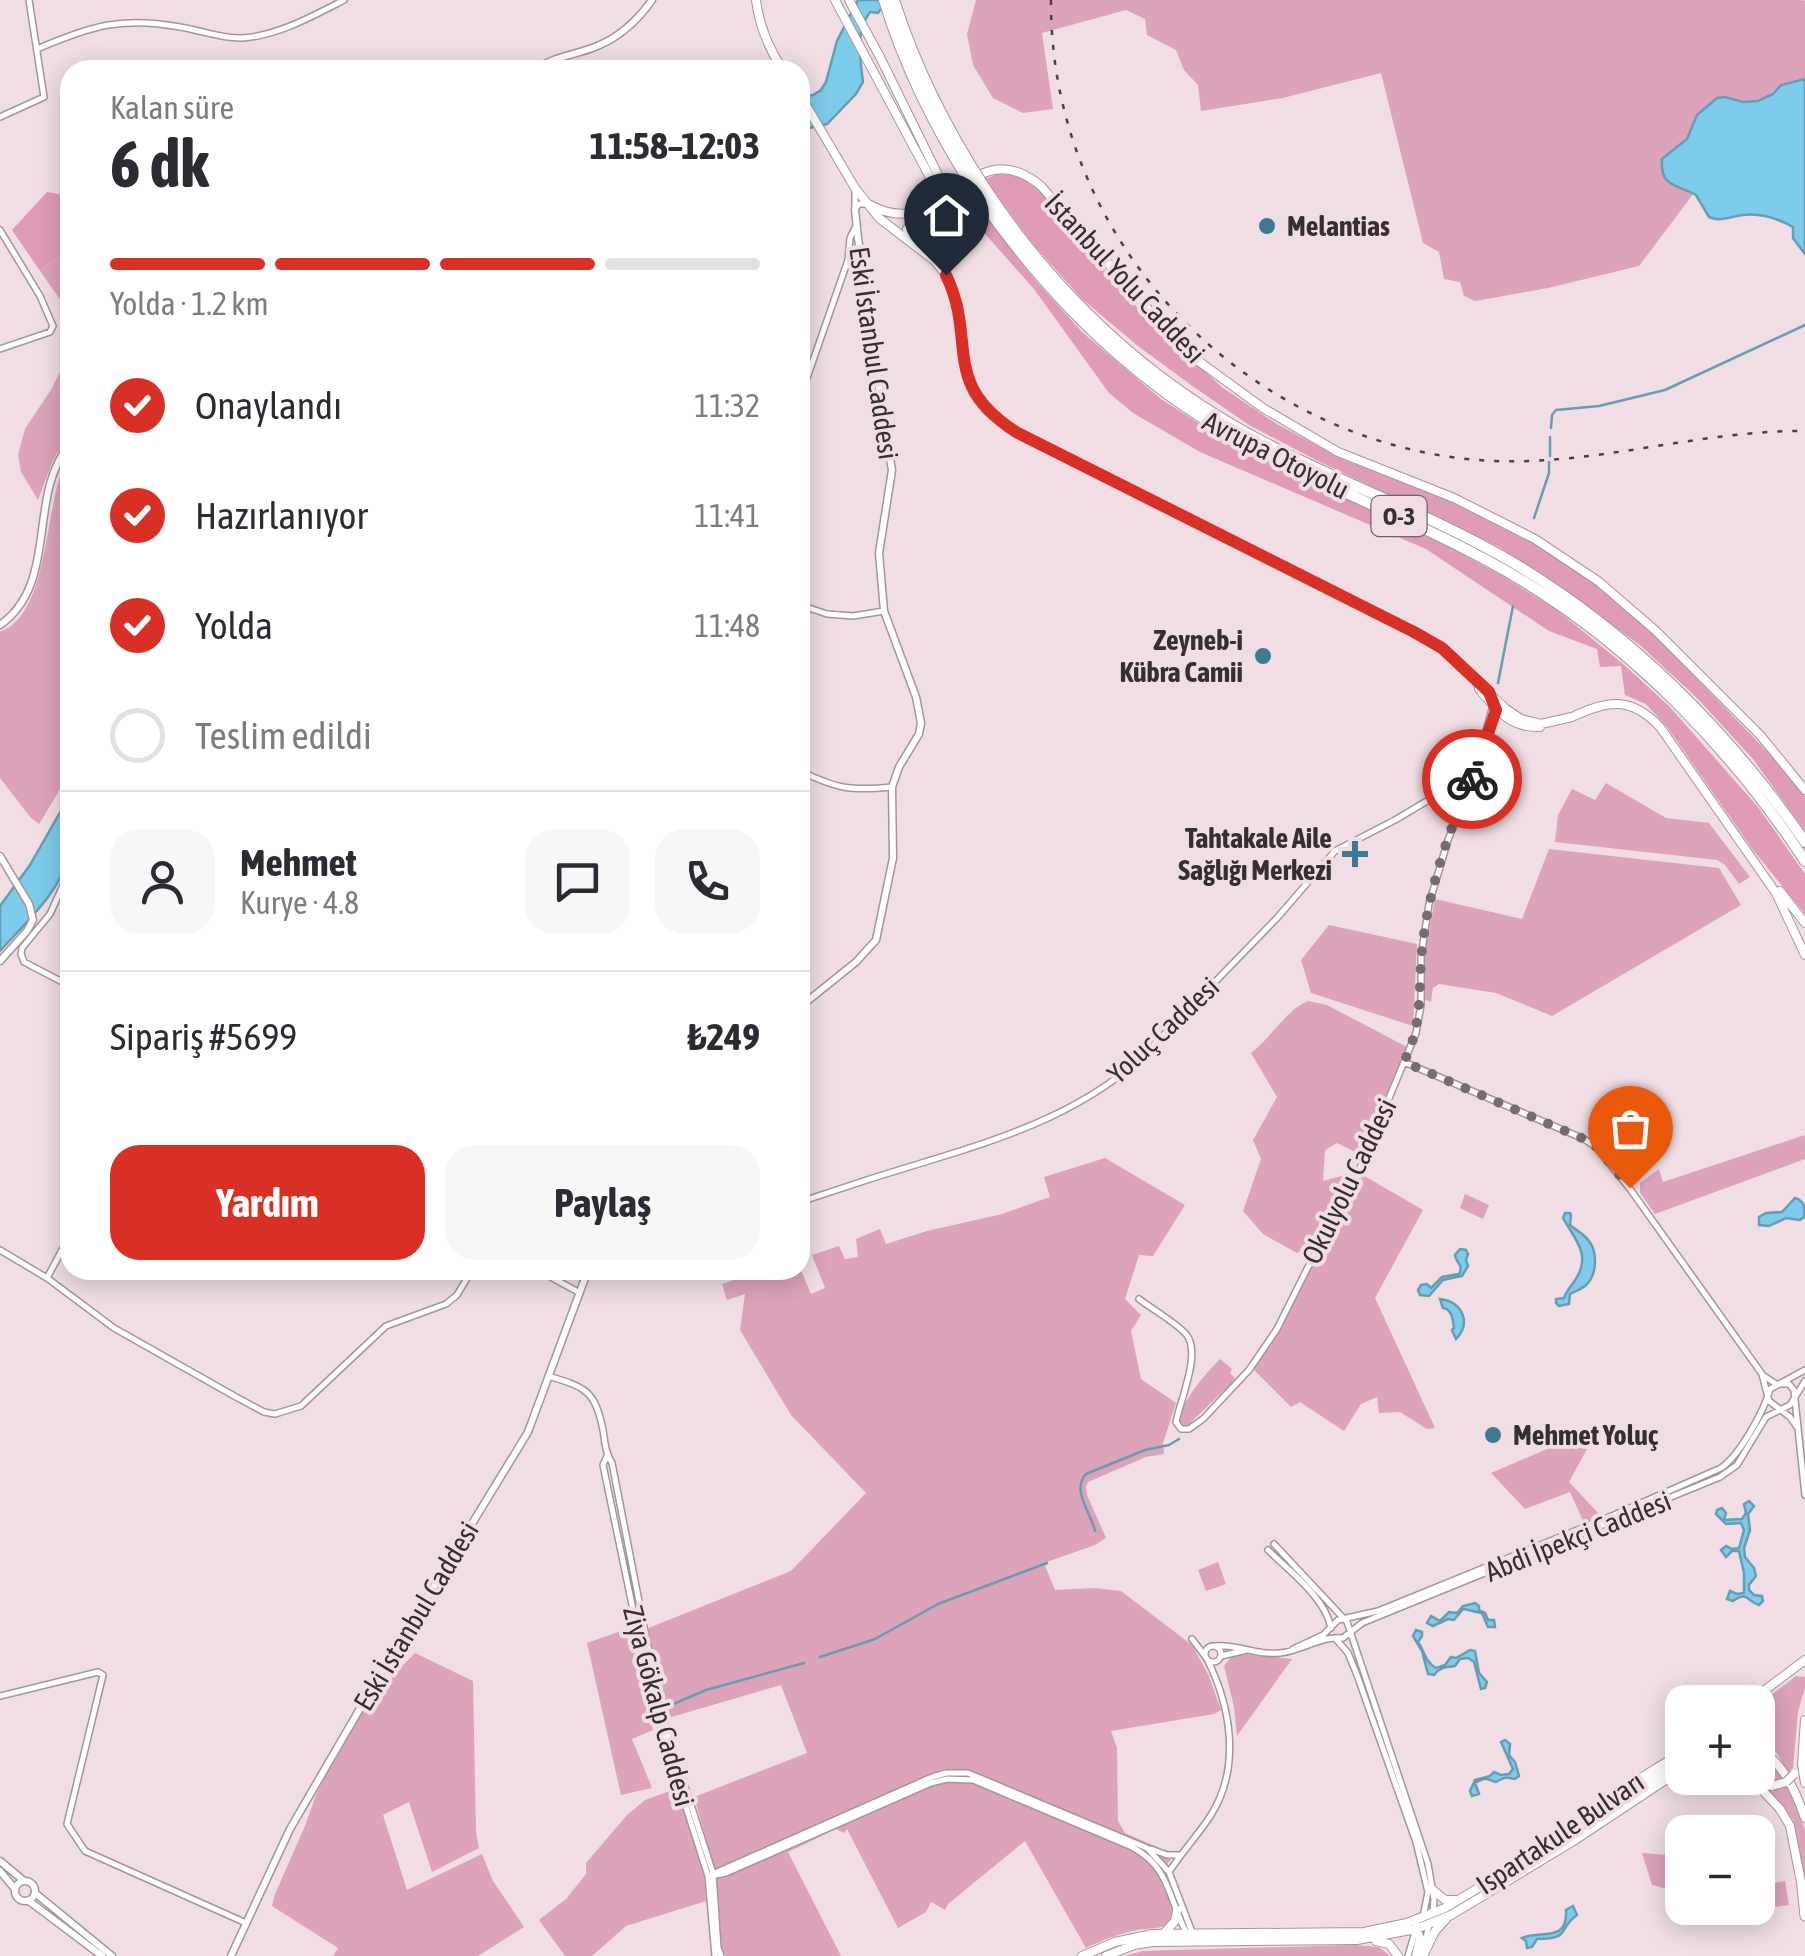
<!DOCTYPE html>
<html lang="tr">
<head>
<meta charset="utf-8">
<style>
	body { margin:0; font-family:"Asap Condensed",sans-serif; background:#f7f7f7; color:#2b2b33; height:100vh; display:flex; flex-direction:column; font-size:38px; white-space:nowrap }
	* { box-sizing:border-box; margin:0 }
	p { font-size:32px; color:#7c7c81 }
	.icon { flex:none; width:55px; height:55px; fill:none; stroke:currentColor; stroke-width:2; stroke-linecap:round; stroke-linejoin:round }
	.map { position:relative; flex:1; overflow:hidden }
	.sheet { position:absolute; left:60px; top:60px; width:750px; height:1220px; display:flex; flex-direction:column; background:#fff; border-radius:30px; box-shadow:0 5px 25px #0003 }
	.sheet>* { flex:none }
	.buttons { position:absolute; left:1665px; top:1685px; display:grid; gap:20px }
	.buttons a { display:grid; place-items:center; width:110px; height:110px; border-radius:20px; background:#fff; box-shadow:0 5px 25px #0003; font-size:50px }
	.pin { position:absolute; display:grid; place-items:center; width:85px; height:85px; color:#fff; margin:-102px -42px; border-radius:50% 50% 50% 0; rotate:-45deg; box-shadow:0 0 10px #0007 }
	.pin .icon { rotate:45deg }
	.courier { position:absolute; display:grid; place-items:center; width:100px; height:100px; margin:-50px; border:8px solid #d93025; border-radius:50%; background:#fff; color:#222; box-shadow:0 2px 12px #0007 }
	.summary em { font-style:normal; font-weight:700 }
	.summary div { display:flex; flex-direction:column-reverse }
	.summary { display:flex; align-items:center; justify-content:space-between; height:170px; padding:0 50px }
	h1 { font-size:65px; font-weight:700; line-height:75px }
	.bar { display:grid; grid-template-columns:repeat(4,1fr); gap:15px 10px; align-content:center; height:120px; padding:0 50px }
	.bar i { height:12px; border-radius:8px; background:#e1e1e2 }
	.bar .selected { background:#d93025 }
	.bar p { grid-column:span 4 }
	.line { display:flex; align-items:center; gap:25px; padding:0 50px; border-top:2px solid #e1e1e2 }
	.line div { flex:1 }
	.round { display:grid; place-items:center; flex:none; width:105px; height:105px; border-radius:30px; background:#f7f7f7 }
	ol { padding:0 50px; list-style:none }
	li { display:flex; align-items:center; gap:30px; height:110px }
	li p { margin-inline-start:auto }
	li .icon { padding:10px; border-radius:50%; background:#d93025; color:#fff; stroke-width:4 }
	li:last-child { color:#7c7c81 }
	li i { width:55px; height:55px; border:5px solid #e1e1e2; border-radius:50% }
	.primary-button { display:flex; gap:20px; margin-top:auto; padding:20px 50px }
	.primary-button a { flex:1; height:115px; border-radius:30px; background:#d93025; color:#fff; font-size:40px; font-weight:700; line-height:115px; text-align:center }
	.primary-button a+a { background:#f7f7f7; color:#2b2b33 }
	.map>svg:first-child { display:block }
	.green { fill:#dca3ba }
	.forest { fill:#e09bb8 }
	.water { fill:#7dcceb; stroke:#679db3; stroke-width:2.5 }
	.lines { fill:none; stroke-linecap:round; stroke-linejoin:round }
	.stream { stroke:#679db3; stroke-width:2.5 }
	.tertiary-casing { stroke:#a5959b; stroke-width:8 }
	.secondary-casing { stroke:#a5959b; stroke-width:9 }
	.primary-casing { stroke:#a5959b; stroke-width:10 }
	.trunk-casing { stroke:#a5959b; stroke-width:11 }
	.motorway-casing { stroke:#a5959b; stroke-width:12 }
	.tertiary { stroke:#fff; stroke-width:5 }
	.secondary { stroke:#fff; stroke-width:6 }
	.primary { stroke:#fff; stroke-width:8 }
	.trunk { stroke:#fff; stroke-width:9 }
	.motorway { stroke:#fff; stroke-width:10 }
	.rail { stroke:#484143; stroke-width:2.5; stroke-dasharray:5 10; stroke-linecap:butt }
	.primary-bridge-casing { stroke:#a5959b; stroke-width:10; stroke-linecap:butt }
	.motorway-bridge-casing { stroke:#a5959b; stroke-width:12; stroke-linecap:butt }
	.primary-bridge { stroke:#fff; stroke-width:8 }
	.motorway-bridge { stroke:#fff; stroke-width:10 }
	.done { stroke:#766c70; stroke-width:10; stroke-dasharray:0 18 }
	.route { stroke:#d93025; stroke-width:12 }
	.poi-dot { fill:#3d7a91; stroke:#f0dee4; stroke-width:4 }
	.labels { text-anchor:middle; dominant-baseline:central; stroke-width:8; stroke-linejoin:round; paint-order:stroke }
	.shield { fill:#f0dee4; stroke:#6d6467; stroke-width:2.5 }
	.shield-label { font-size:25px; font-weight:bold; fill:#352f31 }
	.poi-label { font-size:28px; font-weight:bold; fill:#352f31; stroke:#f0dee4; text-anchor:start }
	.street-label { font-size:28px; fill:#352f31; stroke:#f0dee4 }
</style>
</head>
<body>
<div class="map">
<svg width="1805" height="1956" viewBox="0 0 1805 1956">
	<rect width="100%" height="100%" fill="#f0dee4"/>
	<path class="green" d="M976,0H1801L1805,1V79C1798,81 1787,81 1781,85C1770,92 1771,99 1754,102C1737,105 1725,92 1708,105C1691,118 1697,125 1688,138C1682,146 1669,153 1662,158C1660,182 1676,186 1694,193L1639,266L1548,288L1475,301L1464,296L1460,282L1444,279L1439,252L1423,243L1381,73L1283,98L1201,111L1198,85L1184,70L1176,50L1147,35L1145,19L1126,10L1042,33L1053,109L1023,113L993,98L973,65L967,34Z
		M55,258L70,260V334L64,305L40,271Z
		M70,351V434L53,460L38,500L21,472L18,455L25,429L52,388Z
		M70,452V773L39,824L31,818L0,778V632C53,612 42,498 70,452Z
		M1606,783L1666,818L1709,823L1750,877L1739,884L1725,865L1717,860L1555,842L1558,815L1572,789L1595,800Z
		M1549,849L1719,868L1741,905L1552,1016L1496,993L1439,984L1433,988L1431,1002L1424,999V958L1435,899L1522,919Z
		M1329,925L1417,944L1413,1026L1311,993L1301,960Z
		M1308,1001L1327,1005L1407,1047L1361,1155L1337,1143L1325,1150L1323,1181L1345,1175L1311,1244L1297,1253L1263,1234L1243,1211L1261,1159L1253,1140L1277,1097L1251,1053C1272,1037 1286,1010 1308,1001Z
		M1805,1135V1159L1655,1214L1640,1193V1183L1659,1169L1663,1182Z
		M1105,1158L1185,1205L1153,1256L1139,1255L1125,1299L1141,1315L1131,1331L1141,1379L1176,1403L1163,1443L1164,1454L1146,1457L1088,1482L1086,1487L1087,1495L1106,1538L1095,1545L1044,1563L1055,1590L1094,1588L1121,1591L1192,1645L1209,1676L1221,1710L1214,1714L1111,1731L1117,1748L1118,1821L1125,1833L1164,1850L1177,1852C1170,1860 1163,1868 1162,1879C1162,1892 1181,1912 1169,1924C1163,1929 1146,1928 1138,1930C1120,1933 1103,1940 1086,1948L1025,1841L948,1904L945,1910L931,1902L926,1912L898,1928L847,1829L844,1833L836,1829L788,1852L841,1956H726L722,1949L716,1874L694,1797L807,1753L781,1685L668,1718L650,1676L646,1629L791,1571L866,1493L791,1415L740,1330L745,1294L727,1300L722,1284L762,1270H800V1268L811,1294L825,1288L812,1255L839,1246L845,1259L858,1257L856,1239L880,1229L886,1244L927,1231L1002,1214L1050,1197L1044,1177Z
		M1361,1174L1423,1210L1375,1298L1435,1428L1427,1429L1400,1412L1379,1413L1377,1397L1361,1404L1344,1431L1300,1402L1291,1407L1253,1369L1278,1332Z
		M1465,1194L1489,1205L1483,1219L1460,1208Z
		M1220,1359L1232,1369L1230,1373L1236,1379L1187,1426L1180,1424L1178,1421C1186,1395 1202,1378 1220,1359Z
		M1599,1427L1569,1482L1601,1516L1584,1523L1570,1492L1525,1509L1491,1473Z
		M1218,1562L1226,1584L1206,1591L1198,1570Z
		M621,1631L630,1634L653,1730L632,1739L652,1788L621,1795L587,1643Z
		M415,1653L473,1681L476,1832L479,1848L432,1872L409,1802L383,1815L407,1890L482,1854L493,1881L524,1927L478,1956H333L338,1948L272,1906L275,1894L305,1826L317,1792L365,1703Z
		M1238,1653L1292,1659L1237,1736L1234,1707L1224,1666L1231,1657Z
		M1796,1676L1805,1677V1688L1798,1712L1793,1768L1789,1773L1776,1752L1758,1741V1705Z
		M1758,1753C1768,1761 1778,1768 1783,1780L1768,1781L1758,1775Z
		M1788,1785L1805,1830V1882L1793,1820L1767,1788H1780Z
		M670,1791L684,1804L704,1872L706,1901L626,1926L592,1956H565L539,1920L566,1899L586,1874V1863L627,1815L645,1800Z
		M1642,1853L1682,1856V1893L1652,1885Z
		M1785,1881L1789,1905L1766,1908L1761,1885Z
		M1355,1945L1379,1947L1390,1956H1125L1143,1951Z"/>
	<path class="forest" d="M998,174L1020,175L1042,194L1145,317L1223,388L1277,424L1346,461L1422,487L1470,509L1542,547L1603,588L1666,647L1785,770L1805,797V831L1753,759L1698,699L1641,646L1570,594L1499,547L1320,462L1249,425L1191,385L1138,346L1082,299L1032,243L985,179Z
		M965,190L1036,281L1082,332L1161,399L1214,433L1276,466L1409,525L1504,577L1557,610L1623,664L1669,706L1758,807L1805,874V914L1753,850L1667,727L1646,704L1625,695L1621,666L1600,667L1597,649L1549,631L1426,549L1200,452L1133,413L1109,393L1034,289L970,217L951,198Z
		M47,192L70,196V260L55,258L40,271L12,230Z"/>
	<path class="water" d="M858,0H887L878,13L870,12C855,32 860,58 863,82L856,94L827,124L800,130V97L813,95L821,90L826,82L837,41Z
		M1805,79V254L1793,238V227C1777,218 1761,213 1743,215C1729,217 1721,222 1709,217L1696,195C1677,184 1660,188 1662,159L1687,139L1697,115L1717,98L1725,97L1743,102L1758,101L1773,94L1781,85Z
		M70,795C70,813 73,835 70,852C61,892 26,922 0,951V906L30,865Z
		M1795,1198C1805,1201 1805,1208 1804,1217L1800,1220L1786,1218L1769,1226L1759,1225V1217L1766,1213L1782,1212Z
		M1565,1213H1570L1571,1215L1570,1225C1576,1230 1584,1234 1589,1241C1598,1253 1597,1276 1585,1286C1580,1290 1575,1291 1570,1294L1569,1304L1559,1306L1556,1303V1299L1564,1298C1567,1289 1573,1285 1577,1277C1591,1254 1574,1238 1563,1218Z
		M1460,1249L1466,1250L1468,1254L1466,1260L1468,1266L1462,1276L1443,1280L1429,1296L1420,1295L1418,1290L1421,1285L1427,1284L1431,1288L1442,1277L1459,1274C1464,1265 1456,1263 1455,1255Z
		M1440,1299C1462,1302 1472,1322 1456,1339L1452,1330L1454,1328C1453,1320 1452,1309 1443,1308Z
		M1749,1501L1754,1506L1748,1514L1750,1530L1744,1548L1745,1557L1754,1568L1756,1576L1749,1585V1590L1754,1595L1762,1596L1763,1601L1759,1605C1747,1602 1748,1590 1733,1601L1727,1599L1730,1591L1737,1594L1744,1593V1573L1739,1551H1732L1726,1557L1721,1550L1726,1546L1732,1549L1739,1548L1744,1530L1741,1523L1726,1524L1716,1514L1717,1510L1722,1508L1726,1513L1724,1520L1742,1519L1746,1513L1744,1504Z
		M1475,1603L1479,1606V1610L1485,1613L1488,1620H1494L1495,1627H1488L1482,1613C1480,1613 1465,1609 1463,1609L1454,1620L1448,1619L1433,1626L1427,1623L1431,1616L1440,1621L1449,1612L1457,1613L1463,1606Z
		M1416,1630L1422,1632V1636L1418,1642C1425,1652 1425,1662 1436,1668L1445,1665L1451,1657L1456,1658L1470,1650L1475,1651L1479,1673L1487,1682L1485,1688L1481,1689L1474,1662L1468,1658L1460,1659L1455,1666C1445,1667 1440,1667 1434,1675L1428,1674L1422,1651L1413,1636Z
		M1505,1740L1510,1744L1509,1755L1515,1762L1519,1776L1515,1779C1505,1777 1505,1777 1496,1782C1485,1779 1488,1776 1475,1783L1479,1794L1472,1796L1470,1791L1475,1780L1490,1776L1494,1772L1501,1775L1509,1774L1513,1769L1501,1742Z
		M1573,1906L1577,1915C1557,1929 1572,1939 1537,1939L1532,1947L1527,1948L1526,1941L1522,1938C1541,1930 1568,1943 1566,1910Z"/>
	<g class="lines">
		<path class="stream" d="M1551,428L1552,415L1556,410L1599,406L1665,390L1805,325
			M1550,456V437
			M1534,518L1549,473V462
			M1498,683L1513,606
			M1095,1531C1091,1512 1071,1491 1086,1474L1145,1450L1169,1445L1179,1439
			M820,1657L875,1639L938,1604L1047,1563
			M664,1708L706,1690L804,1663"/>
		<defs>
			<path id="tertiary" d="M37,49C91,26 121,16 180,27C200,30 222,39 242,38C277,36 313,16 344,0
				M0,117L44,97L29,0
				M855,190V209L859,204H868
				M0,230L40,296L53,326L50,332L0,349
				M800,398L848,260L850,238L856,226
				M800,605L827,614L853,616L884,611
				M1486,738L1496,710
				M800,771C838,789 850,791 892,787
				M70,870L50,914L22,948L21,954L24,962L70,986
				M1404,1062L1584,1139L1597,1148L1630,1189L1762,1374L1769,1401L1790,1417L1797,1427
				M800,1202C847,1186 894,1171 941,1157C1014,1135 1091,1107 1147,1052L1277,918L1335,851L1395,820L1474,773
				M0,1250L47,1278L114,1328L236,1397L264,1412L275,1414L301,1406L386,1326L446,1304L457,1295L472,1270
				M538,1270L580,1293
				M587,1273L593,1275L612,1270
				M47,1278L70,1235
				M1139,1299C1152,1309 1175,1322 1186,1334C1202,1353 1180,1400 1176,1422L1181,1429H1189L1203,1419L1249,1370L1277,1329L1307,1269L1350,1191L1363,1161L1416,1033L1421,1005V957L1429,904L1448,840L1475,772L1493,705
				M548,1376C585,1387 595,1390 603,1430C605,1442 605,1452 612,1463L660,1709L713,1873L718,1948L721,1956
				M1764,1376L1776,1384H1789L1794,1390L1805,1495
				M607,1456L603,1465L652,1701L708,1876L715,1956
				M1274,1544L1347,1622L1428,1864L1434,1899L1433,1913
				M1268,1550C1290,1572 1325,1597 1331,1628
				M1335,1638L1348,1653L1357,1675L1416,1842L1428,1892L1423,1917
				M1192,1639L1205,1656
				M1215,1646C1238,1644 1258,1656 1280,1653C1302,1651 1322,1635 1343,1638L1362,1623L1720,1477L1737,1465L1766,1417L1790,1405L1805,1381
				M1205 1654a8 8 0 1 1 16 0a8 8 0 1 1-16 0Z
				M1293,1649L1323,1635L1338,1620L1378,1611L1614,1515L1721,1468C1740,1455 1764,1411 1770,1389L1805,1370
				M1221,1656L1247,1650
				M0,1696L98,1672L103,1675L67,1824L85,1851L246,1923
				M1151,1849L1167,1855H1179
				M1169,1872C1182,1852 1198,1835 1211,1815C1241,1767 1231,1707 1207,1659
				M708,1876L932,1777L946,1773H968L1147,1848L1169,1872L1192,1932
				M711,1876L726,1873L931,1783L947,1779L973,1780L1132,1847C1170,1867 1168,1898 1186,1932
				M1422,1953L1429,1925
				M1408,1956L1415,1932"/>
			<path id="secondary" d="M534,70C553,57 574,55 595,47C618,38 638,20 652,0
				M0,625C60,582 26,496 70,444
				M0,856L29,904L33,920L27,931L0,961
				M800,1007L856,962L876,940L893,858L892,787L899,767L919,734L921,723L916,697L884,611L879,553L892,470L882,414L870,306L858,239L855,209
				M0,1861L23,1880
				M0,1871L15,1889
				M15 1891a10 10 0 1 1 20 0a10 10 0 1 1-20 0Z
				M35,1893L112,1956
				M29,1901L102,1956
				M231,1956L290,1829L376,1681L528,1432L588,1270"/>
			<path id="primary" d="M756,0C759,25 769,49 783,70
				M835,0L932,181L935,197L932,206
				M849,0L880,57L941,181L950,188L959,187
				M800,95L855,188L879,218L935,261L946,275L958,305L967,377L974,394L986,410L1016,432L1410,630L1442,648L1506,709L1521,719L1541,724L1572,717
				M870,205C946,246 970,127 1041,186L1160,323L1197,360L1263,408L1338,452L1454,498L1535,539L1598,581L1655,630L1761,736L1805,790
				M910,241L907,229L919,212
				M1479,689C1497,710 1510,728 1540,727
				M1572,717C1607,700 1631,696 1660,727L1776,893L1805,955
				M1780,891L1805,923
				M1749,1702L1805,1660
				M1805,1720L1802,1764L1805,1783
				M1758,1748C1783,1762 1796,1792 1805,1818
				M1751,1778L1780,1809L1790,1826L1802,1887
				M1756,1780L1772,1786L1786,1782
				M1590,1820L1682,1760
				M1433,1890L1445,1900H1456
				M1166,1931L1175,1921L1177,1910
				M1376,1941L1389,1944L1398,1956
				M1082,1956L1115,1942L1152,1934L1364,1932L1407,1923L1445,1908L1573,1831C1600,1799 1648,1775 1682,1752
				M1106,1956L1134,1945L1152,1942L1357,1940L1416,1929L1451,1915L1481,1897L1575,1840L1682,1769
				M1416,1956L1420,1938L1416,1929L1418,1925
				M1423,1956L1435,1931L1447,1918"/>
			<path id="trunk" d="M1802,1887L1805,1916"/>
			<path id="motorway" d="M985,188C1057,297 1151,384 1267,444C1348,486 1434,516 1512,562C1629,632 1728,730 1805,842
				M977,194C1048,297 1134,383 1245,443C1336,493 1434,527 1523,581C1636,650 1733,751 1805,861"/>
		</defs>
		<use href="#tertiary" class="tertiary-casing"/>
		<use href="#secondary" class="secondary-casing"/>
		<use href="#primary" class="primary-casing"/>
		<use href="#trunk" class="trunk-casing"/>
		<use href="#motorway" class="motorway-casing"/>
		<use href="#tertiary" class="tertiary"/>
		<use href="#secondary" class="secondary"/>
		<use href="#primary" class="primary"/>
		<use href="#trunk" class="trunk"/>
		<use href="#motorway" class="motorway"/>
		<path class="rail" d="M1051,0C1049,245 1253,451 1495,461C1598,465 1701,430 1805,431"/>
		<defs>
			<path id="primary-bridge" d="M1786,1782L1794,1774"/>
			<path id="motorway-bridge" d="M884,0C905,69 938,134 977,194
				M894,0C915,66 947,130 985,188"/>
		</defs>
		<use href="#primary-bridge" class="primary-bridge-casing"/>
		<use href="#motorway-bridge" class="motorway-bridge-casing"/>
		<use href="#primary-bridge" class="primary-bridge"/>
		<use href="#motorway-bridge" class="motorway-bridge"/>
	</g>
	<g class="lines">
		<path class="done" d="M1472,779C1449,829 1430,886 1423,941C1417,985 1425,1020 1404,1062L1584,1139L1598,1148L1630,1188"/>
		<path class="route" d="M946,275C978,342 939,382 1016,432L1414,632L1442,648L1489,692L1496,710L1472,779"/>
	</g>
	<g class="poi-dot">
		<circle cx="1267" cy="226" r="10"/>
		<circle cx="1263" cy="656" r="10"/>
		<path d="M1350 839h10v10h10v10h-10v10h-10v-10h-10v-10h10z"/>
		<circle cx="1493" cy="1435" r="10"/>
	</g>
	<g class="labels">
		<rect class="shield" x="1371.5" y="496" width="55" height="40" rx="8"/>
		<g class="shield-label">
			<text x="1399" y="516">O-3</text>
		</g>
		<g class="poi-label">
			<text x="1287" y="226">Melantias</text>
			<text x="1243" y="640" text-anchor="end">Zeyneb-i<tspan x="1243" dy="32">Kübra Camii</tspan></text>
			<text x="1332" y="838" text-anchor="end">Tahtakale Aile<tspan x="1332" dy="32">Sağlığı Merkezi</tspan></text>
			<text x="1513" y="1435">Mehmet Yoluç</text>
		</g>
		<g class="street-label">
			<text transform="translate(1125 278) rotate(47)">İstanbul Yolu Caddesi</text>
			<text transform="translate(874 353) rotate(82)">Eski İstanbul Caddesi</text>
			<text transform="translate(1276 455) rotate(27)">Avrupa Otoyolu</text>
			<text transform="translate(1163 1030) rotate(-43)">Yoluç Caddesi</text>
			<text transform="translate(1349 1181) rotate(-64)">Okulyolu Caddesi</text>
			<text transform="translate(1578 1536) rotate(-22)">Abdi İpekçi Caddesi</text>
			<text transform="translate(416 1616) rotate(-59)">Eski İstanbul Caddesi</text>
			<text transform="translate(659 1706) rotate(75)">Ziya Gökalp Caddesi</text>
			<text transform="translate(1560 1833) rotate(-34)">Ispartakule Bulvarı</text>
		</g>
	</g>
</svg>
<div class="buttons">
<a>+</a>
<a>−</a>
</div>
<div class="pin" style="left:1630px;top:1188px;background:#ea580c"><svg class="icon" aria-label="bag" viewBox="0 0 24 24"><path d="M5 8h14l-1 12H6zM9 8a3 3 0 0 1 6 0"/></svg></div>
<div class="pin" style="left:946px;top:275px;background:#1f2937"><svg class="icon" aria-label="home" viewBox="0 0 24 24"><path d="M3 11l9-7 9 7M6 9v11h12V9"/></svg></div>
<div class="courier" style="left:1472px;top:779px"><svg class="icon" aria-label="bike" viewBox="0 0 24 24"><circle cx="6" cy="16" r="4"/><circle cx="18" cy="16" r="4"/><path d="M6 16l4-8h5l3 8M10 8l3 8H6M13 5h3"/></svg></div>
<section class="sheet">
<div class="summary"><div><h1>6 dk</h1><p>Kalan süre</p></div><em>11:58–12:03</em></div>
<div class="bar"><i class="selected"></i><i class="selected"></i><i class="selected"></i><i></i><p>Yolda · 1.2 km</p></div>
<ol>
<li><svg class="icon" aria-label="check" viewBox="0 0 24 24"><path d="M5 12l5 5 9-10"/></svg>Onaylandı<p>11:32</p></li>
<li><svg class="icon" aria-label="check" viewBox="0 0 24 24"><path d="M5 12l5 5 9-10"/></svg>Hazırlanıyor<p>11:41</p></li>
<li><svg class="icon" aria-label="check" viewBox="0 0 24 24"><path d="M5 12l5 5 9-10"/></svg>Yolda<p>11:48</p></li>
<li><i></i>Teslim edildi</li>
</ol>
<div class="line" style="height:180px"><a class="round"><svg class="icon" aria-label="person" viewBox="0 0 24 24"><circle cx="12" cy="8" r="4"/><path d="M4 21q1-7 8-7t8 7"/></svg></a><div><b>Mehmet</b><p>Kurye · 4.8</p></div><a class="round"><svg class="icon" aria-label="chat" viewBox="0 0 24 24"><path d="M4 5h16v11H9l-5 4z"/></svg></a><a class="round"><svg class="icon" aria-label="phone" viewBox="0 0 24 24"><path d="M5 4h4l2 5-3 2q2 4 5 5l2-3 5 2v4C11 20 4 13 5 4z"/></svg></a></div>
<div class="line" style="height:130px"><div>Sipariş #5699</div><b>₺249</b></div>
<div class="primary-button"><a>Yardım</a><a>Paylaş</a></div>
</section>
</div>
</body>
</html>
